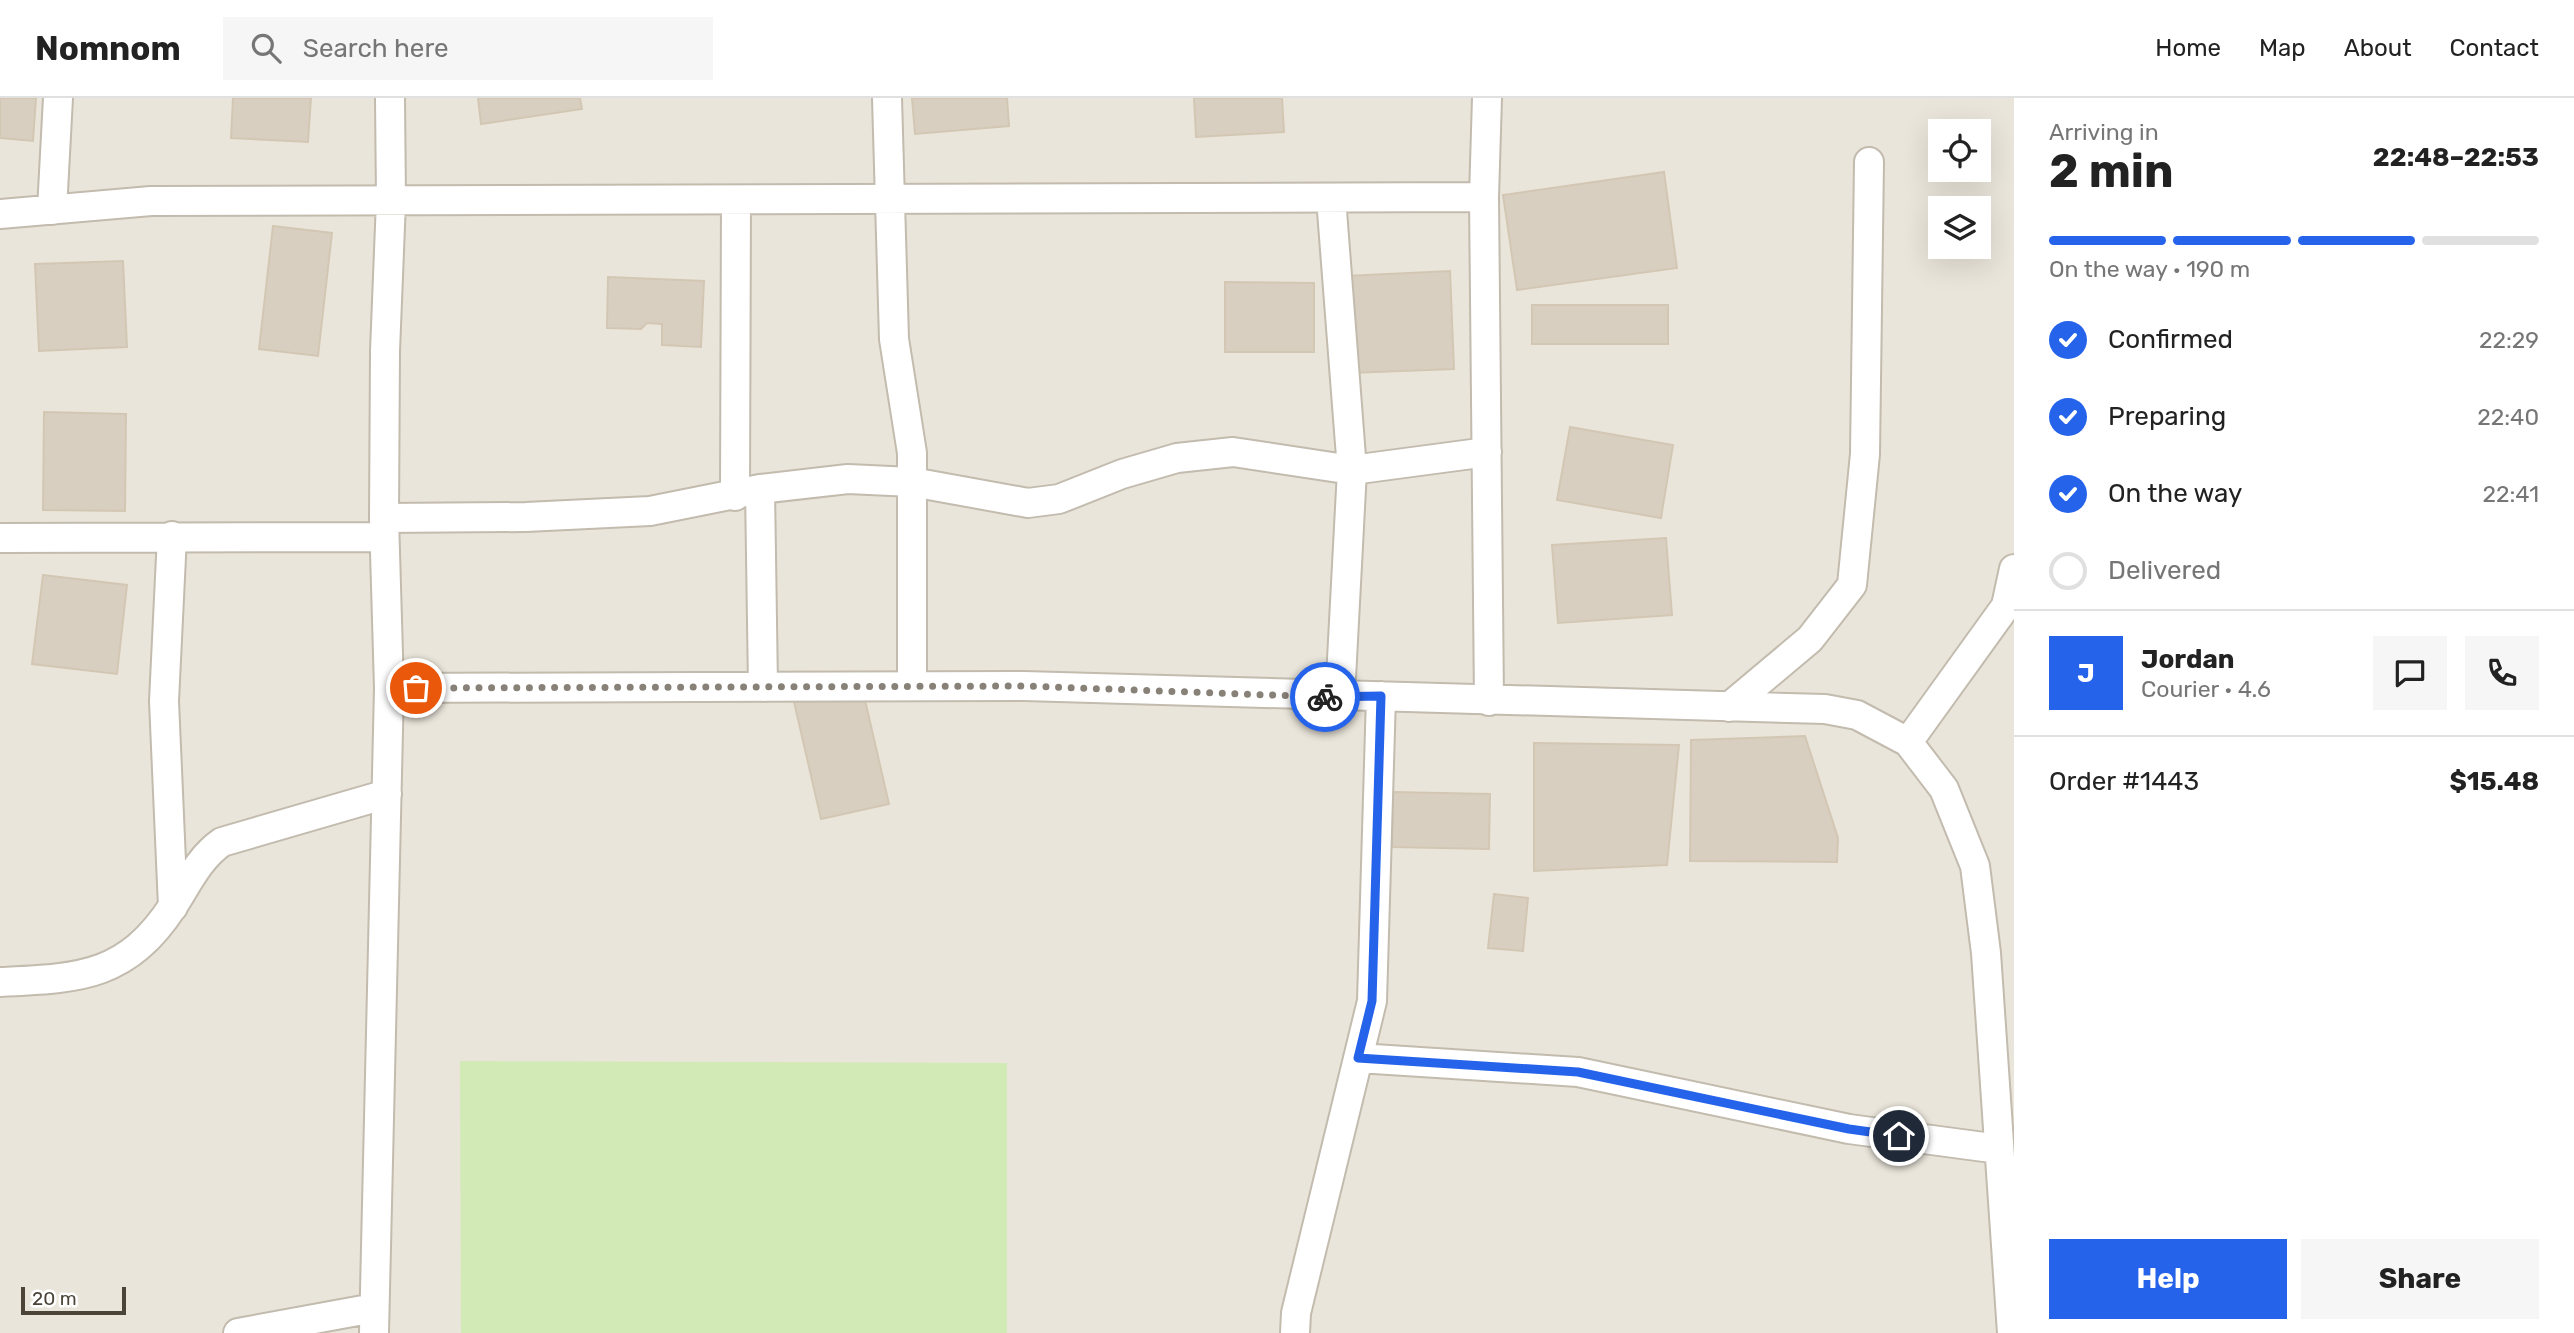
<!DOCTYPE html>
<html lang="en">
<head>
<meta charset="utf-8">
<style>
	body { margin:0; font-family:Rubik,sans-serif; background:#f6f6f6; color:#222; height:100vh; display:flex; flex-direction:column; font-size:26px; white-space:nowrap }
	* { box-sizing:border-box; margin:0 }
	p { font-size:23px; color:#767676 }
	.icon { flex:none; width:38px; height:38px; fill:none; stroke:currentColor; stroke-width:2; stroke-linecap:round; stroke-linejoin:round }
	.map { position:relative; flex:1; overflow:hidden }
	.sheet { display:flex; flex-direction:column; background:#fff; width:560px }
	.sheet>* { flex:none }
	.buttons { position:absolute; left:1928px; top:21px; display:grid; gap:14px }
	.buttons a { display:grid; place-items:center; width:63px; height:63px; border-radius:0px; background:#fff; box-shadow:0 7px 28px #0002; font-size:35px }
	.scale { position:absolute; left:21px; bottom:18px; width:105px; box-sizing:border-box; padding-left:7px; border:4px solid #4b4439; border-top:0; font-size:19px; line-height:24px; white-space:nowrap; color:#4b4439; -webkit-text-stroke:5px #fff; paint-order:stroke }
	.pin { position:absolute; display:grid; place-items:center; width:60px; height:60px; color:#fff; margin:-30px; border:4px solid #fff; border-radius:50%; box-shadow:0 2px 7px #0007 }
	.courier { position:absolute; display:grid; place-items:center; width:70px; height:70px; margin:-35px; border:5px solid #2563eb; border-radius:50%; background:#fff; color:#222; box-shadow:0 2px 9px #0007 }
	.head em { font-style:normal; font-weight:700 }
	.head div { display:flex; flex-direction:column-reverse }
	.head { display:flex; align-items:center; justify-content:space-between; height:119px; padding:0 35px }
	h1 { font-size:46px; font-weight:700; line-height:52px }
	.bar { display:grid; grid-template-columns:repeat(4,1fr); gap:10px 7px; align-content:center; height:84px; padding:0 35px }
	.bar i { height:9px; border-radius:5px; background:#e0e0e0 }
	.bar .current { background:#2563eb }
	.bar p { grid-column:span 4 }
	.line { display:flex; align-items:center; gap:18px; padding:0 35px; border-top:2px solid #e0e0e0 }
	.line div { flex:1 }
	.round { display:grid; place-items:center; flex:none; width:74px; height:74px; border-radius:0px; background:#f6f6f6 }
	ol { padding:0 35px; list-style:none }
	li { display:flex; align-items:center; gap:21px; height:77px }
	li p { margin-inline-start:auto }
	li .icon { padding:7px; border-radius:50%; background:#2563eb; color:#fff; stroke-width:4 }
	li:last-child { color:#767676 }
	li i { width:38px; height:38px; border:4px solid #e0e0e0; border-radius:50% }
	.action { display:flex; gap:14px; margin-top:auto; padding:14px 35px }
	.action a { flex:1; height:80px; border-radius:0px; background:#2563eb; color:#fff; font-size:28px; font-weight:700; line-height:80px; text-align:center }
	.action a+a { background:#f6f6f6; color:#222 }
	header { display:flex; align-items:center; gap:42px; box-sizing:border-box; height:98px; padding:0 35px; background:#fff; border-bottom:2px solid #e0e0e0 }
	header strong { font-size:33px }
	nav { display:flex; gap:38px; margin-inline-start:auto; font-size:24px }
	.search { width:490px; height:63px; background:#f6f6f6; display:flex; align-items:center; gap:18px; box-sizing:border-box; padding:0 24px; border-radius:0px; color:#767676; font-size:26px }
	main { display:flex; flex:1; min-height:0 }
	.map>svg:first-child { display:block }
	.residential { fill:#eae5da; fill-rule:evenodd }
	.green { fill:#d2eab5 }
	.building { fill:#d8cfc1; stroke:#d3c7b4; stroke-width:2 }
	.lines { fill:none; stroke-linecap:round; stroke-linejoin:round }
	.minor-casing { stroke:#c2bbae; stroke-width:32 }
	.minor { stroke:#fff; stroke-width:28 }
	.done { stroke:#878178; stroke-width:7; stroke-dasharray:0 12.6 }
	.route { stroke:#2563eb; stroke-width:9 }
</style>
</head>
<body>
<header>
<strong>Nomnom</strong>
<div class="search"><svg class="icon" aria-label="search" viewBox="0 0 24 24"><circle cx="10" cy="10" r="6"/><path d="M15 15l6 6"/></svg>Search here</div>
<nav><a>Home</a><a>Map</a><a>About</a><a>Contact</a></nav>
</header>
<main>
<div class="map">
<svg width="2014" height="1235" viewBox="0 0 2014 1235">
	<rect width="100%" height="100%" fill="#f6f3ec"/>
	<path class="residential" d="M0,0H2014V1235H0ZM1941,33H1979V72H1941ZM1941,110H1979V149H1941Z"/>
	<path class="green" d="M460,963L1007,965V1235H461Z"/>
	<path class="building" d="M0,0H36L33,43L0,40Z
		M233,0H311L308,44L231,40Z
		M478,0H580L582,11L481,26Z
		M912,0H1007L1009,28L915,36Z
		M1194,0H1282L1284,34L1196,39Z
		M1664,74L1677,170L1517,192L1503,97Z
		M273,128L332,135L318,258L259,251Z
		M123,163L127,249L39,253L35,166Z
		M1450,173L1454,271L1350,275L1346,178Z
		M608,179L704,183L701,249L662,247V226L647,225L641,231L607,230Z
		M1225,184L1314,185V254H1225Z
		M1532,207H1668V246H1532Z
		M44,314L126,316L125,413L43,412Z
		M1570,329L1673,347L1661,420L1557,402Z
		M1666,440L1672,517L1558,525L1552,447Z
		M43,477L127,487L117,576L32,566Z
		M862,589L889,706L821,721L794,604Z
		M1805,638L1838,740L1837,764L1690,763L1691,642Z
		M1534,645L1679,647L1667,767L1534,773Z
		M1393,694L1490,696L1489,751L1392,749Z
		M1494,796L1528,800L1523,853L1488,850Z"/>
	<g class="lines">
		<defs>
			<path id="minor" d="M887,0L894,241L912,355V588
				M1487,0L1484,99L1489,603
				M1331,100L1352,372L1340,599
				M52,112L58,0
				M0,116L151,103L1484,99
				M760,391L763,589
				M735,398L736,102
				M384,420L526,419L650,413L760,391L848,381L912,384L1028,405L1059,401L1122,376L1177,360L1233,354L1352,372L1487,354
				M172,438L164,603L173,809
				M0,440L384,439
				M389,590L1024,588L1825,611L1857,617L1908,644L1944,691L1975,768L1986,855L2012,1235
				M1729,609L1810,541L1852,487L1865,356L1869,64
				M1908,644L2006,508L2014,471
				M0,884C79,880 126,880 173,808C188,785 199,760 222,744L387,696
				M1358,960L1578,974L1849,1031L1999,1051
				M238,1235L374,1210
				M374,1235L389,590L384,420L385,253L391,103L390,0
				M1295,1235L1296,1215L1372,903L1381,598"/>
		</defs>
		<use href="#minor" class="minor-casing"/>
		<use href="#minor" class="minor"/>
	</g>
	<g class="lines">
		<path class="done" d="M416,590L1024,588L1325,599"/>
		<path class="route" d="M1325,599L1381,598L1372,903L1358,960L1578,974L1849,1031L1899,1038"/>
	</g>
</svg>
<div class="buttons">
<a><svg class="icon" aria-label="locate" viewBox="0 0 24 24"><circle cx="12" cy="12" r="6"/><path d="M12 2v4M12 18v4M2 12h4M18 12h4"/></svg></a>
<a><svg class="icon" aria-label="layers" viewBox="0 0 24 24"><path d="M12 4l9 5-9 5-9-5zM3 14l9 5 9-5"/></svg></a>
</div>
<div class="scale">20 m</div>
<div class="pin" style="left:416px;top:590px;background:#ea580c"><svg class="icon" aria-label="bag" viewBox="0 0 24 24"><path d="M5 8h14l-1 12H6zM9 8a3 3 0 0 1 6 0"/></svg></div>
<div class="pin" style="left:1899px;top:1038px;background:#1f2937"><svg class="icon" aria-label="home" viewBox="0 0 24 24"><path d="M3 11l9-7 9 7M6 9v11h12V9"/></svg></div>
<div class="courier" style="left:1325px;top:599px"><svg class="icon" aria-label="bike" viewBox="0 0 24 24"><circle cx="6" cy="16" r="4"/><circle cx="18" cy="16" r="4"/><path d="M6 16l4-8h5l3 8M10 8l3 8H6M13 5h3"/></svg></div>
</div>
<section class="sheet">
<div class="head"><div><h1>2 min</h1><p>Arriving in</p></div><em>22:48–22:53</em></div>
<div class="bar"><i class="current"></i><i class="current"></i><i class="current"></i><i></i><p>On the way · 190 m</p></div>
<ol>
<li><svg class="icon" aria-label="check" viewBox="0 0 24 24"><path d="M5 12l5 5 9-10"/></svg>Confirmed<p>22:29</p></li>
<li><svg class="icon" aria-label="check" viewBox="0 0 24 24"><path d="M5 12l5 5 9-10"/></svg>Preparing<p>22:40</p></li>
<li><svg class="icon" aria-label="check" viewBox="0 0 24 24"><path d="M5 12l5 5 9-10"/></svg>On the way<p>22:41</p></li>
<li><i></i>Delivered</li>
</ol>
<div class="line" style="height:126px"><b class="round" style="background:#2563eb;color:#fff">J</b><div><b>Jordan</b><p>Courier · 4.6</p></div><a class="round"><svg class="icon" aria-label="chat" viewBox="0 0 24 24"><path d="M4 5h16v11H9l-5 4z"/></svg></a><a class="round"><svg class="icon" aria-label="phone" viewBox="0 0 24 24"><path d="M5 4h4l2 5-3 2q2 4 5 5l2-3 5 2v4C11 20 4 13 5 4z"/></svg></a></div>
<div class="line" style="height:91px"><div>Order #1443</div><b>$15.48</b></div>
<div class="action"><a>Help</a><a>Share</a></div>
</section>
</main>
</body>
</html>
